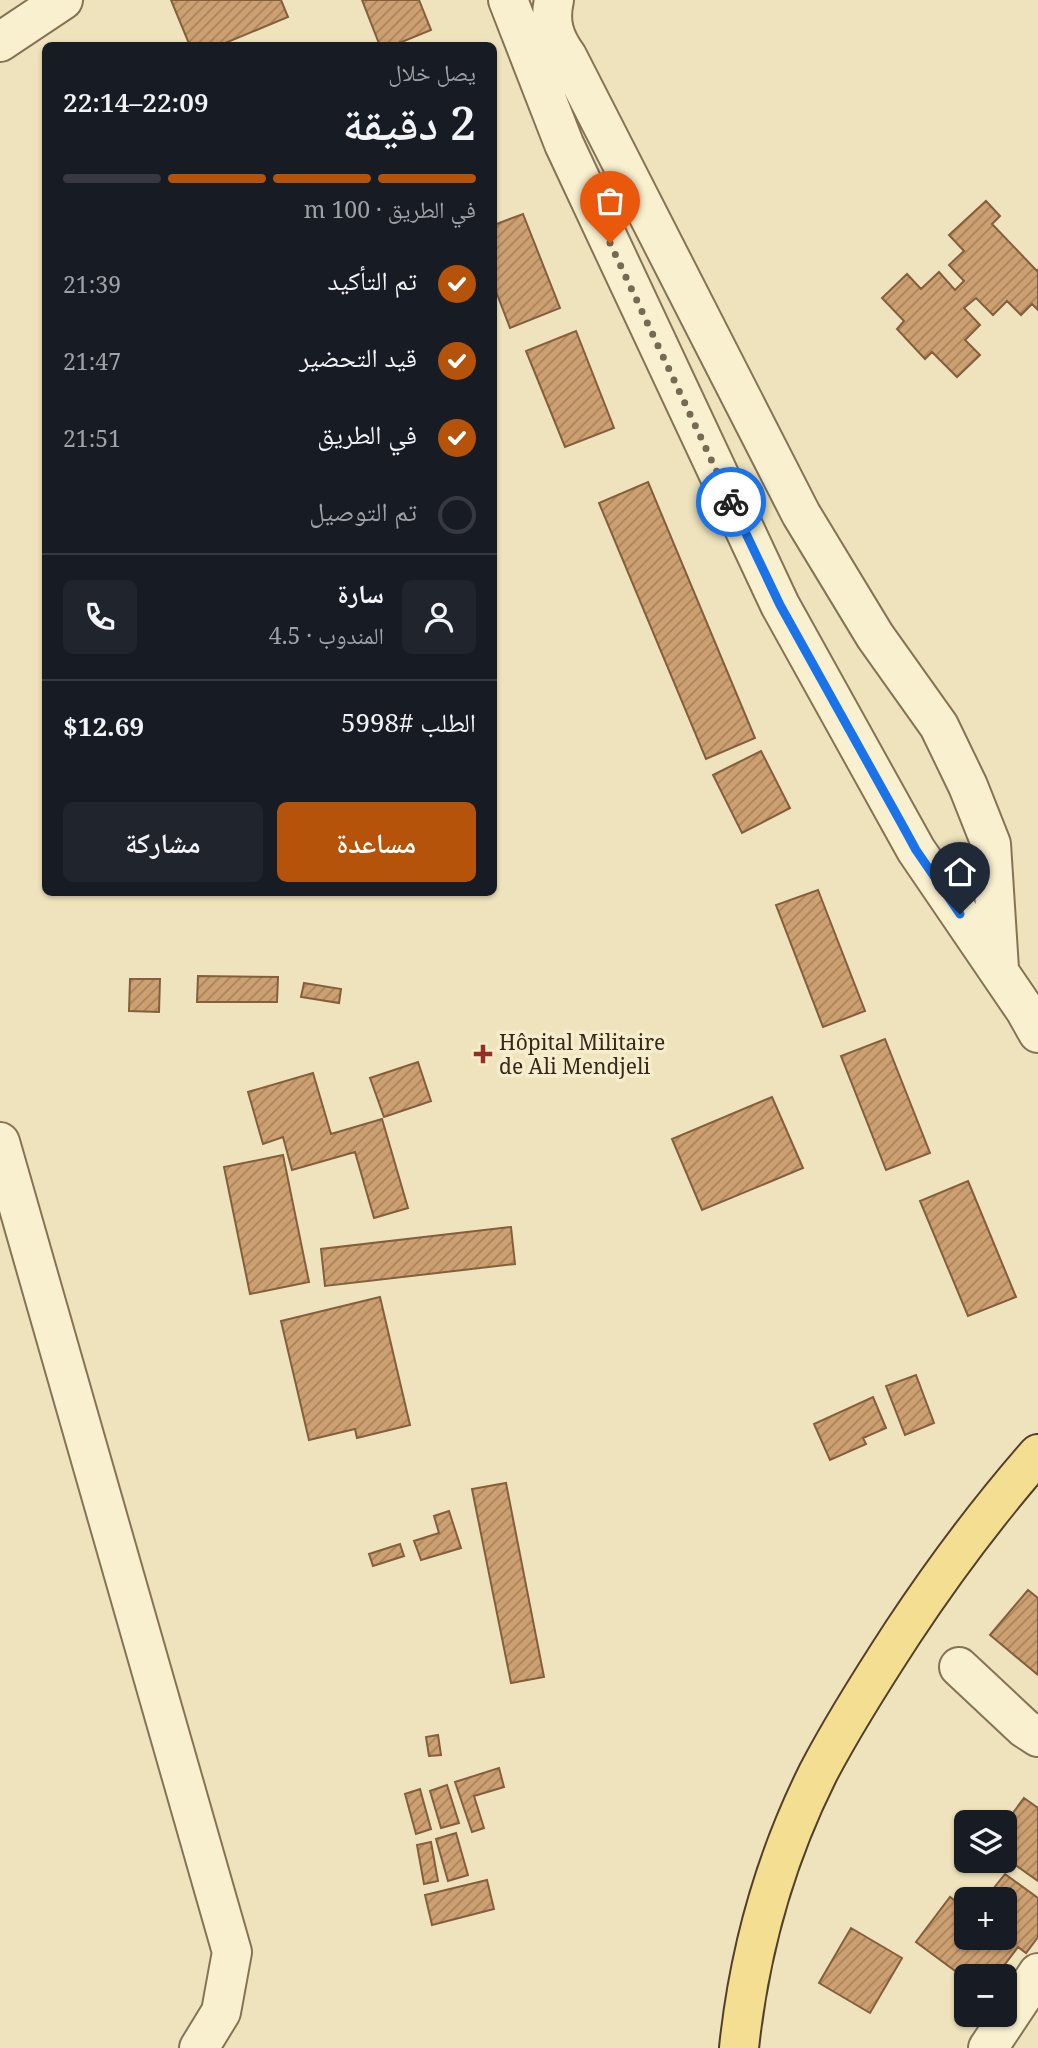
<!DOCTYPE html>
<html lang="ar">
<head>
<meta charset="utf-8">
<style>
	body { margin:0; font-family:"Noto Serif","Noto Naskh Arabic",serif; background:#20242c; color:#f1f3f6; direction:rtl; height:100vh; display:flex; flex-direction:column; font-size:26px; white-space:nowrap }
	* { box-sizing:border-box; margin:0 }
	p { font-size:23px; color:#9ea1a6 }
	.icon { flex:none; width:38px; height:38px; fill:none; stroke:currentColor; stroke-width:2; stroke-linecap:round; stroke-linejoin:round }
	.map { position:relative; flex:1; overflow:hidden; direction:ltr }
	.sheet { position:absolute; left:42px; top:42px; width:455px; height:854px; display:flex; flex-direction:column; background:#171b24; border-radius:10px; box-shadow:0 2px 5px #0004; direction:rtl }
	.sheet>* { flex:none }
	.controls { position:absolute; left:954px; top:1810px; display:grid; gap:14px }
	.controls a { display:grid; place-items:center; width:63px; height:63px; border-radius:10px; background:#171b24; box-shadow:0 2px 5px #0004; font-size:35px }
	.pin { position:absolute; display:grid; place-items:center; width:60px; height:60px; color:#fff; margin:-72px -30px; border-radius:50% 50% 50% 0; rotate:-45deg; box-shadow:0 0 7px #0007 }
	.pin .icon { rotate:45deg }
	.courier { position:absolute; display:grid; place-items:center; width:70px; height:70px; margin:-35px; border:5px solid #1a73e8; border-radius:50%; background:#fff; color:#222; box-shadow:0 2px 9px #0007 }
	.summary em { font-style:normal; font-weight:600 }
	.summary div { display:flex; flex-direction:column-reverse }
	.summary { display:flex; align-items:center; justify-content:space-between; height:119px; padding:0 21px }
	h1 { font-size:46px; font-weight:600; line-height:52px }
	.bar { display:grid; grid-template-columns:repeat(4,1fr); gap:10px 7px; align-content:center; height:84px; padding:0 21px }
	.bar i { height:9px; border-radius:5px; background:#363941 }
	.bar .active { background:#b45309 }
	.bar p { grid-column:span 4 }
	.line { display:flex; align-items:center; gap:18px; padding:0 21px; border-top:2px solid #363941 }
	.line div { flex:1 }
	.round { display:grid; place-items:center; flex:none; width:74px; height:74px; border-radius:10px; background:#20242c }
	ol { padding:0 21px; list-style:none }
	li { display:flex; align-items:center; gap:21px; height:77px }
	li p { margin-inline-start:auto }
	li .icon { padding:7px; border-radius:50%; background:#b45309; color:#fff; stroke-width:4 }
	li:last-child { color:#9ea1a6 }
	li i { width:38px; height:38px; border:4px solid #363941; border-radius:50% }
	.action { display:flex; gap:14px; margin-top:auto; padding:14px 21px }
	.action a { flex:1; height:80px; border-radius:10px; background:#b45309; color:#fff; font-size:28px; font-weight:600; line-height:80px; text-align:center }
	.action a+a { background:#20242c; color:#f1f3f6 }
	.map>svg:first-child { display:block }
	.building { fill:url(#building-hatch); stroke:#845f3b; stroke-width:2 }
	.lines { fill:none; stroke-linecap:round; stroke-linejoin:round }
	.minor-casing { stroke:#857356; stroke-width:42 }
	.major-casing { stroke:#52412a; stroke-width:42 }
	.minor { stroke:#f9f0cf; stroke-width:38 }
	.major { stroke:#f3de92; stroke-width:38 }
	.done { stroke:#756a53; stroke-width:7; stroke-dasharray:0 12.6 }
	.route { stroke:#1a73e8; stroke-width:9 }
	.poi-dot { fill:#952f25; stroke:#f5edcb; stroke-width:2.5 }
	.labels { text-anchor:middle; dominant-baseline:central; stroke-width:7; stroke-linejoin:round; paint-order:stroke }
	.poi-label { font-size:21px; fill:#34291b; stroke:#f5edcb; text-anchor:start }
</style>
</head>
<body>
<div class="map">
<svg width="1038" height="2048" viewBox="0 0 1038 2048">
	<defs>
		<pattern id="building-hatch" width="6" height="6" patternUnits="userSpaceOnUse" patternTransform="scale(1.75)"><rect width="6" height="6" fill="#cda071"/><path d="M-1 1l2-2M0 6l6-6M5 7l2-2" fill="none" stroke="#a7825c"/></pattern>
	</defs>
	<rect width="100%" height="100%" fill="#eee3bc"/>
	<path class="building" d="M171,0H281L288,17L218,46H190Z
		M362,0H419L431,30L392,46H380Z
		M986,201L1000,216L992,224L1037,271L1038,269V310L1032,304L1021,315L1007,301L993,315L976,298L964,308L980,325L965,340L980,355L957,377L932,352L925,359L897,329L904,321L882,298L907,274L921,289L939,272L955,290L964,281L949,265L964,251L949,235Z
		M523,214L560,308L510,328L494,286V225Z
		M576,331L614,428L565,447L526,351Z
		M648,482L755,738L706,759L599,503Z
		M761,751L790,808L742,833L713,775Z
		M818,890L865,1011L823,1027L776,905Z
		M198,976L278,977L277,1002H197Z
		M130,979H160L159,1012L129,1011Z
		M304,983L341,989L339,1003L301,997Z
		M885,1039L930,1153L886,1170L841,1056Z
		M418,1062L431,1101L384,1117L370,1078Z
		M313,1073L331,1134L382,1119L408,1208L374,1218L355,1152L292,1170L283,1137L263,1144L248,1092Z
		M772,1097L803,1168L702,1210L672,1139Z
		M283,1155L309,1282L250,1294L224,1167Z
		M968,1181L1016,1297L968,1316L920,1201Z
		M511,1227L515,1264L325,1286L321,1249Z
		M380,1297L410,1425L357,1438L355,1429L309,1440L281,1321Z
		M916,1375L934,1423L905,1435L886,1386Z
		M873,1397L886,1428L863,1438L866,1444L830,1460L814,1424Z
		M506,1483L544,1677L511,1683L472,1489Z
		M449,1511L461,1548L421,1560L414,1541L439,1533L434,1516Z
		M400,1544L404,1556L373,1566L369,1554Z
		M1028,1590L1038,1598V1675L990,1635Z
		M438,1735L441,1755L429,1756L426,1737Z
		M499,1768L504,1787L474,1796L484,1828L472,1832L455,1782Z
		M447,1785L459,1823L441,1828L430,1791Z
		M420,1789L431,1829L416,1834L405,1794Z
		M1024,1798L1038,1808V1881L1004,1857V1825Z
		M456,1833L468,1875L448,1881L436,1839Z
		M431,1842L438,1881L424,1884L417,1845Z
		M1005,1874L1038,1898V1937L1026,1953L1018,1947L996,1976H966V1979L916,1942L950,1897L966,1909V1937H1004V1899H985Z
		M487,1880L494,1909L432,1925L425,1895Z
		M851,1928L902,1958L870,2013L819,1983Z"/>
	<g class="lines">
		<defs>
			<path id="minor" d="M508,0L564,144L780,605L916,850L1025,1010L1038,1033
				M554,0C549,22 554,38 567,56L801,514L875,636L939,726L968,786L991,844L999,969
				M0,42L63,0
				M0,1142L232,1952L221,2012L199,2048
				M959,1667L1024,1728L1038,1737
				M988,2048L1038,1973"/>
			<path id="major" d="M739,2048C749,1953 775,1859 818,1773C843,1725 873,1678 903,1632C944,1570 989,1510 1038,1454"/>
		</defs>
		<use href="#minor" class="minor-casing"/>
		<use href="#major" class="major-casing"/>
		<use href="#minor" class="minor"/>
		<use href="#major" class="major"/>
	</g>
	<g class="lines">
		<path class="done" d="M610,243L731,502"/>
		<path class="route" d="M731,502L780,605L904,828L916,850L960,914"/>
	</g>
	<path class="poi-dot" d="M479.5 1043.5h7v7h7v7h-7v7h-7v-7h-7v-7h7z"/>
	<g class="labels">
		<g class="poi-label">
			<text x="499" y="1042">Hôpital Militaire<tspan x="499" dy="24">de Ali Mendjeli</tspan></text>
		</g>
	</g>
</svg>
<div class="controls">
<a><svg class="icon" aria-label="layers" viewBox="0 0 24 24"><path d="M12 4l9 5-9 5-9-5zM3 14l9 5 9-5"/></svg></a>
<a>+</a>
<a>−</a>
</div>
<div class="pin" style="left:610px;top:243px;background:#ea580c"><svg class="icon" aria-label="bag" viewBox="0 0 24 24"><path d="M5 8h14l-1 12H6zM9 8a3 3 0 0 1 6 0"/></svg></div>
<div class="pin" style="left:960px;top:914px;background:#1f2937"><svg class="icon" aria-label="home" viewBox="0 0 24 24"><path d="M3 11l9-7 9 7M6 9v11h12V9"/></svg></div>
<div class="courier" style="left:731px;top:502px"><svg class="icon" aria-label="bike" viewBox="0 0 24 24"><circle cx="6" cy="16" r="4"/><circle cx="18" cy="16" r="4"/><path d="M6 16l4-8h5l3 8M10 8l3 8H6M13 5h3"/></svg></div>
<section class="sheet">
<div class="summary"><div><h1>2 دقيقة</h1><p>يصل خلال</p></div><em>22:09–22:14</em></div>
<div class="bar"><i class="active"></i><i class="active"></i><i class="active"></i><i></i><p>في الطريق · 100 m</p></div>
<ol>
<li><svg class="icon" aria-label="check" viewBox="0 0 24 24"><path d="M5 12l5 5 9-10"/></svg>تم التأكيد<p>21:39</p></li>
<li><svg class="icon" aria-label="check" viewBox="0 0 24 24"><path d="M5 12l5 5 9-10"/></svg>قيد التحضير<p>21:47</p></li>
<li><svg class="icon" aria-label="check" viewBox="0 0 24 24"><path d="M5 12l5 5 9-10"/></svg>في الطريق<p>21:51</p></li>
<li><i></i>تم التوصيل</li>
</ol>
<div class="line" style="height:126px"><a class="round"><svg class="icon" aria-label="person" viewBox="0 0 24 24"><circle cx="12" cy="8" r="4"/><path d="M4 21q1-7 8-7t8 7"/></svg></a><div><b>سارة</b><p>المندوب · 4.5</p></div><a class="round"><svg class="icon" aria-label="phone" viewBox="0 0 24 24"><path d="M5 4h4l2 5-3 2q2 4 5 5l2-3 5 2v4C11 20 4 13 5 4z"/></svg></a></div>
<div class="line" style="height:91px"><div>الطلب #5998</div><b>$12.69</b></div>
<div class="action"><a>مساعدة</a><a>مشاركة</a></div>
</section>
</div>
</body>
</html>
